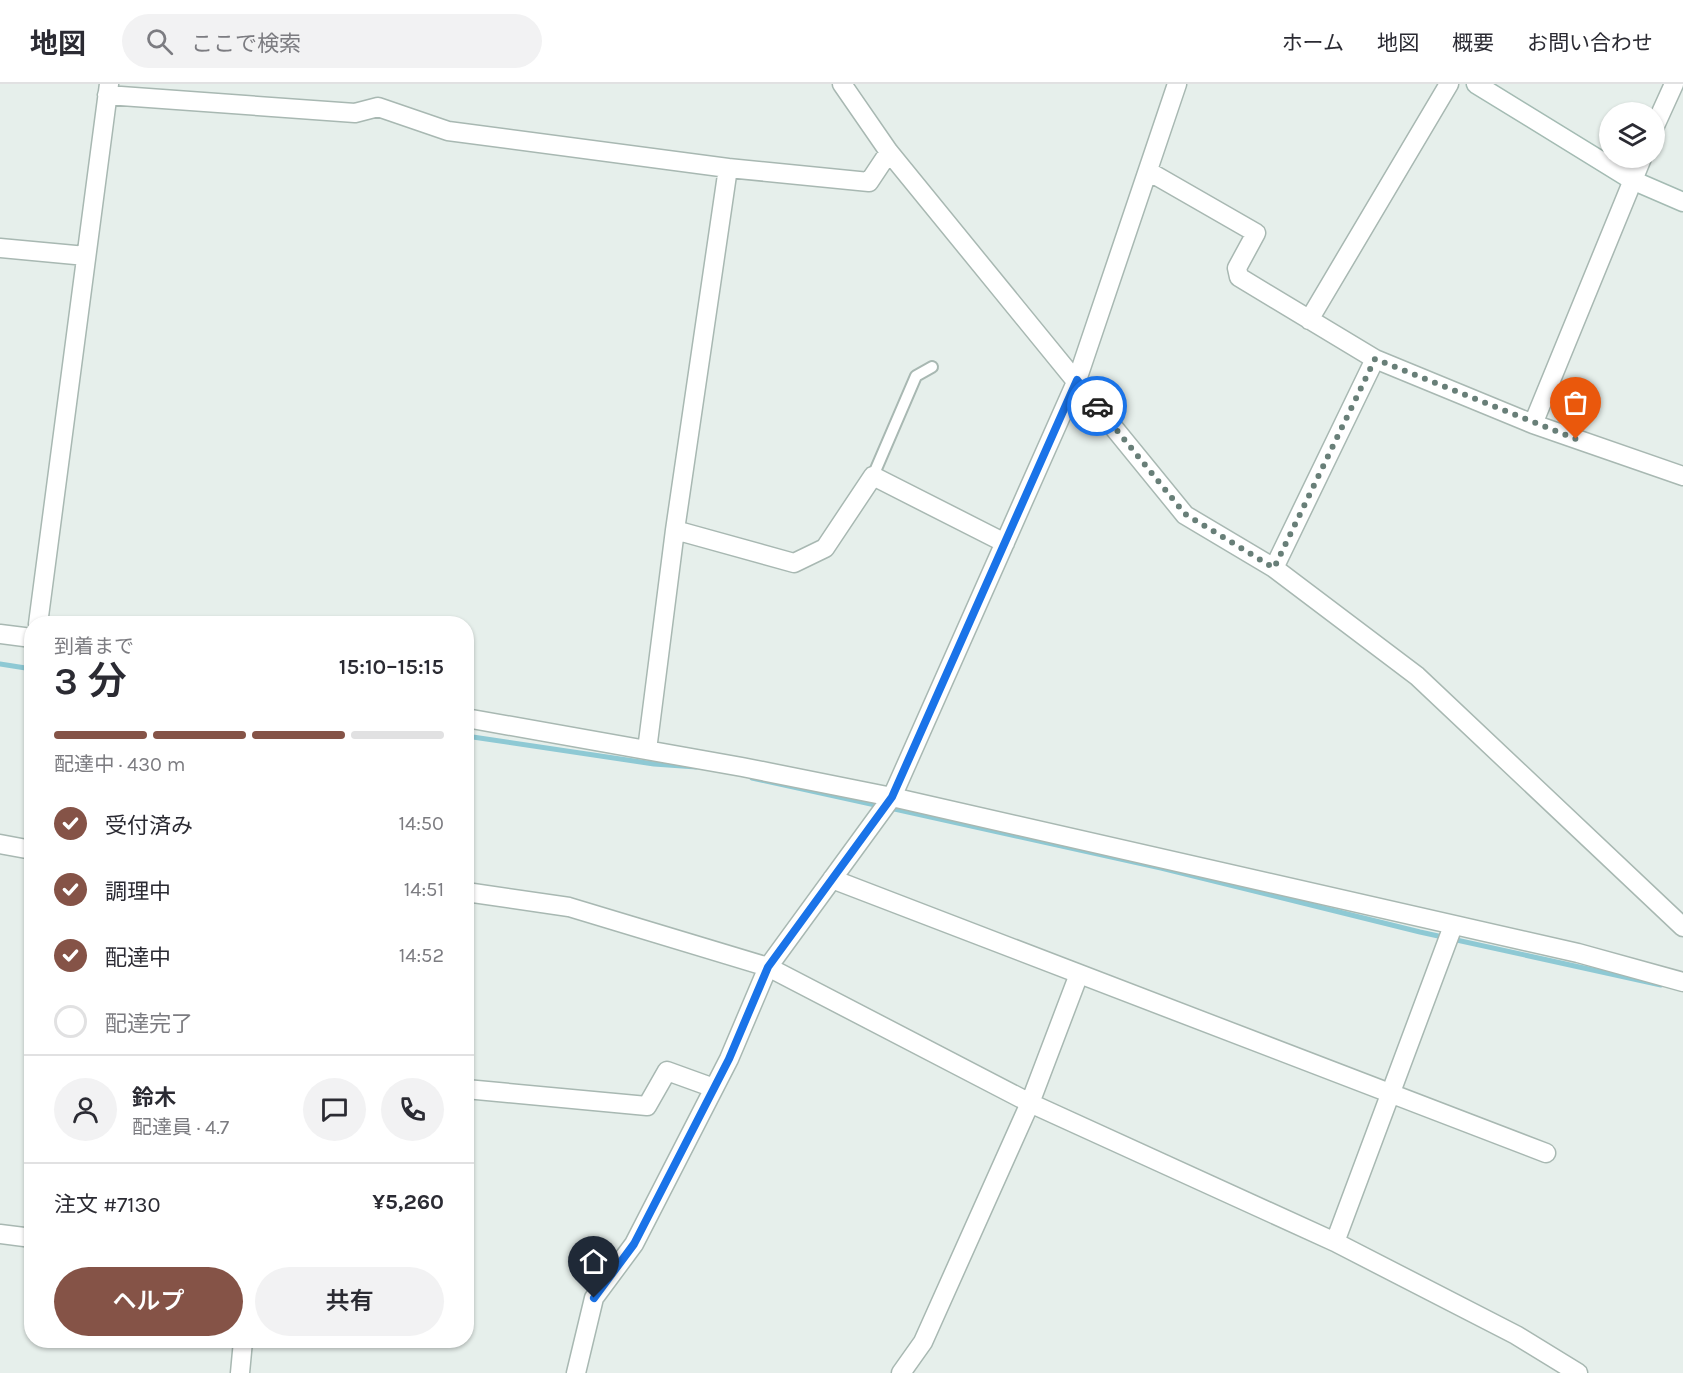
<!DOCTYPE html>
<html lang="ja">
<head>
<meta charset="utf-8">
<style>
	body { margin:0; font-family:Karla,"Noto Sans JP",sans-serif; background:#f2f2f3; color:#2b2b33; height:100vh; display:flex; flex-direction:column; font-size:22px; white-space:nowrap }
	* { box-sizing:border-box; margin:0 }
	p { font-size:20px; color:#7c7c81 }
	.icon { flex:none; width:33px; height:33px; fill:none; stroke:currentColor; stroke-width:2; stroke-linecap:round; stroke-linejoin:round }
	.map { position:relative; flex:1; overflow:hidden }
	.sheet { position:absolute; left:24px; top:532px; width:450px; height:732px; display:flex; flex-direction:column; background:#fff; border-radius:24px; box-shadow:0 2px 4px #0004 }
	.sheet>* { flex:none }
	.fabs { position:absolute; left:1599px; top:18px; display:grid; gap:12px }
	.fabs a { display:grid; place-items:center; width:66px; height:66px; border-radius:50%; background:#fff; box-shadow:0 2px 4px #0004; font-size:30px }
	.pin { position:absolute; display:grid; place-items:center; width:51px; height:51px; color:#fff; margin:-62px -26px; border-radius:50% 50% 50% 0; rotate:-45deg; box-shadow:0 0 6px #0007 }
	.pin .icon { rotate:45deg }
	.courier { position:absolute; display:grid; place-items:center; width:60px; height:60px; margin:-30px; border:4px solid #1a73e8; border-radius:50%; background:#fff; color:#222; box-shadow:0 2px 8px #0007 }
	.headline em { font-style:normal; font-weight:600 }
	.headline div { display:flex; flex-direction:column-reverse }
	.headline { display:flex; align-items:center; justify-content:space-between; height:102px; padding:0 30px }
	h1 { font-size:39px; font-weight:600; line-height:45px }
	.bar { display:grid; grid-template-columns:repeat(4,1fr); gap:9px 6px; align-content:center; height:72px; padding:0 30px }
	.bar i { height:8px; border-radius:4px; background:#e1e1e2 }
	.bar .current { background:#855347 }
	.bar p { grid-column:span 4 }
	.line { display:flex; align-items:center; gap:15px; padding:0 30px; border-top:2px solid #e1e1e2 }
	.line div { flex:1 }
	.round { display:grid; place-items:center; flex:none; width:63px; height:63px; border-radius:32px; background:#f2f2f3 }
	ol { padding:0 30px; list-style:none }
	li { display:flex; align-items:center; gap:18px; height:66px }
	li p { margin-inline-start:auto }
	li .icon { padding:6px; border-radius:50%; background:#855347; color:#fff; stroke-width:4 }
	li:last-child { color:#7c7c81 }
	li i { width:33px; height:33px; border:3px solid #e1e1e2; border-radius:50% }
	.primary-button { display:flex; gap:12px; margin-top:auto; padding:12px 30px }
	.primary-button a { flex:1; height:69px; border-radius:36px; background:#855347; color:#fff; font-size:24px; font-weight:600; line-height:69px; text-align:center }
	.primary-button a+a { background:#f2f2f3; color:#2b2b33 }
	header { display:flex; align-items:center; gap:36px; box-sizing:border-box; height:84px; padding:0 30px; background:#fff; border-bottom:2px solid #e1e1e2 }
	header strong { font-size:28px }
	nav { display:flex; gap:33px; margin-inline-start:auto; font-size:21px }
	.search { width:420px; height:54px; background:#f2f2f3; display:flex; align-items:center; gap:15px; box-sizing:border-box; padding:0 21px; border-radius:33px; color:#7c7c81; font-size:22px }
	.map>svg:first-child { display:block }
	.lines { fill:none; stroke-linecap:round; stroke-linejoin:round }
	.stream { stroke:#8ec9d4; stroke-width:5 }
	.service-casing { stroke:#a8b8b2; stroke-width:14 }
	.minor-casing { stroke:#a8b8b2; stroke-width:21 }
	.secondary-casing { stroke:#a4bbb3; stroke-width:21 }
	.service { stroke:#fff; stroke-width:10 }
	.minor { stroke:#fff; stroke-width:18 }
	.secondary { stroke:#fff; stroke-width:18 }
	.done { stroke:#687f78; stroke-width:6; stroke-dasharray:0 10.8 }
	.route { stroke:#1a73e8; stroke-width:8 }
</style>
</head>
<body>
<header>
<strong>地図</strong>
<div class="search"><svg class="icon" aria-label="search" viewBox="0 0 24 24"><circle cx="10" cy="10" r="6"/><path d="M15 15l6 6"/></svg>ここで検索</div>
<nav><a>ホーム</a><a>地図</a><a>概要</a><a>お問い合わせ</a></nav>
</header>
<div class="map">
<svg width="1683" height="1289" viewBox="0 0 1683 1289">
	<rect width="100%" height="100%" fill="#e6efeb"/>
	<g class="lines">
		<path class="stream" d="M0,580L32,585
			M466,652L654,680L696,683
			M752,694L880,722
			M890,724L1161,784L1420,848L1661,901"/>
		<defs>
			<path id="service" d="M873,392L916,292L932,283"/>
			<path id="minor" d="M842,0L889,68L1185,431L1274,484L1417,592L1683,843
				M107,11L355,29L378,23L448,47L728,84L675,446L647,666
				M1654,44L1674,0
				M728,84L869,98L889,68
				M1148,87L1256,149L1237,184L1239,193L1375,275
				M0,164L86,172
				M1309,236L1449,0
				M1533,340L1642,74
				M675,446L794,479L825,464L873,392L1005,459
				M1274,484L1375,275L1533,340L1683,392
				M38,540L109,0
				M0,550L32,554
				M466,634L742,683L892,713L1578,869L1683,898
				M0,760L32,766
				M832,795L1546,1069
				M466,808L569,823L768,883L1030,1019L1335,1158L1516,1251L1578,1289
				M466,1005L647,1022L667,987L714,1004
				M0,1150L32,1154
				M1335,1158L1453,842
				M240,1289L243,1257
				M576,1289L594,1214L634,1160L729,975L768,883L892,713L1077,296L1177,0
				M901,1289L923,1258L1030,1019L1079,890"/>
			<path id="secondary" d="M1476,0L1632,96L1683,118"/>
		</defs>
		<use href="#service" class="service-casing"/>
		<use href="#minor" class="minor-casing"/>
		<use href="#secondary" class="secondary-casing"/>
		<use href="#service" class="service"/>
		<use href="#minor" class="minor"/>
		<use href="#secondary" class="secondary"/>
	</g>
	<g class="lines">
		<path class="done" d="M1097,322L1185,430L1274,484L1375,275L1576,355"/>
		<path class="route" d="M594,1214L634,1160L729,975L768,883L892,713L1077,296L1097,322"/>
	</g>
</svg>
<div class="fabs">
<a><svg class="icon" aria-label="layers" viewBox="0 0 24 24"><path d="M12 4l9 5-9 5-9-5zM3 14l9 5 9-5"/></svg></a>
</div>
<div class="pin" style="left:1576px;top:355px;background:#ea580c"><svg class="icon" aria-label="bag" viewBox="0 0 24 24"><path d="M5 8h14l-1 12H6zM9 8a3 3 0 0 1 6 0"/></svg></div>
<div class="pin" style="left:594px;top:1214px;background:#1f2937"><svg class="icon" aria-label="home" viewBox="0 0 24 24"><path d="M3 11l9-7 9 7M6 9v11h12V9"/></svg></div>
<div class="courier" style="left:1097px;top:322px"><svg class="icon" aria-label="car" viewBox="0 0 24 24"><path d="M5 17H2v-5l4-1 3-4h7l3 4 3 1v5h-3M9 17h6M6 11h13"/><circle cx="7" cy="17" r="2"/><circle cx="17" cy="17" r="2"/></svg></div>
<section class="sheet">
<div class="headline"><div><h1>3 分</h1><p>到着まで</p></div><em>15:10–15:15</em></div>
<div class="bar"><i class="current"></i><i class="current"></i><i class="current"></i><i></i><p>配達中 · 430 m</p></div>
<ol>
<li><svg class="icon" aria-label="check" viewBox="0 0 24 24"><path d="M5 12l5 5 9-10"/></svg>受付済み<p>14:50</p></li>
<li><svg class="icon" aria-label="check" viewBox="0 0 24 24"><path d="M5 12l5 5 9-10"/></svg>調理中<p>14:51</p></li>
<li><svg class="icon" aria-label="check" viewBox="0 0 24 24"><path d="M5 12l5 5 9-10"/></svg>配達中<p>14:52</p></li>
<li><i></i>配達完了</li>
</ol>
<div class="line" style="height:108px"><a class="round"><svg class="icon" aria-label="person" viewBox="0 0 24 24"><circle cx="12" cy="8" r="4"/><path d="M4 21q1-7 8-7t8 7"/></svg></a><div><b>鈴木</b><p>配達員 · 4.7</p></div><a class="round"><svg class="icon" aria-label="chat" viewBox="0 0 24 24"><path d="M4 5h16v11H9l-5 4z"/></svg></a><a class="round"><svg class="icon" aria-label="phone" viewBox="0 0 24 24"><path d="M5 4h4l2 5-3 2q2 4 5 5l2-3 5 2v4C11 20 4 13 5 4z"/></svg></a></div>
<div class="line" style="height:78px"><div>注文 #7130</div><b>¥5,260</b></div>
<div class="primary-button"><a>ヘルプ</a><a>共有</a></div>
</section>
</div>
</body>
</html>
